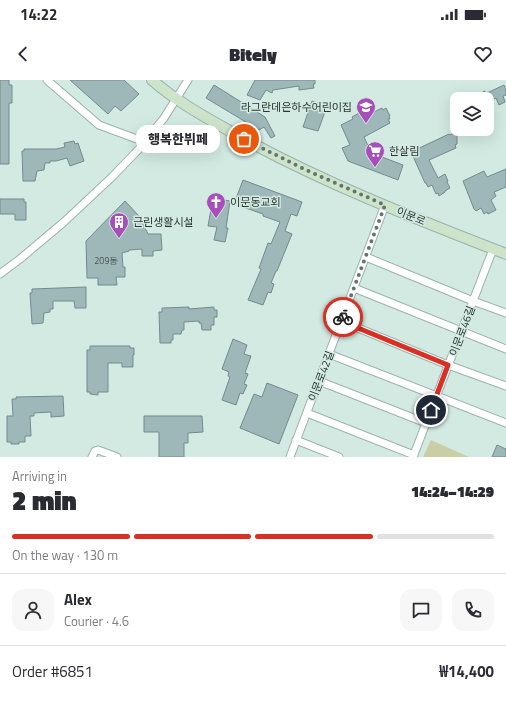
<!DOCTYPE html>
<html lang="en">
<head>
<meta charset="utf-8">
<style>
	body { margin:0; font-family:"Titillium Web","Noto Sans KR",sans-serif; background:#f7f7f7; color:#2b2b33; height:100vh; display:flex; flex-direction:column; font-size:15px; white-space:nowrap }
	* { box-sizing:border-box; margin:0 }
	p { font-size:13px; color:#7c7c81 }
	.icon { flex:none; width:22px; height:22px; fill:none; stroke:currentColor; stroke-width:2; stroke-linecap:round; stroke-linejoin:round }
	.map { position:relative; height:377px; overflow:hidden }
	.details { display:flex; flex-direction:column; background:#fff; flex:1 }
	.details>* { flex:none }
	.tools { position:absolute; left:450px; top:12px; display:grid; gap:8px }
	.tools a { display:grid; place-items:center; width:44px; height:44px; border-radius:8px; background:#fff; box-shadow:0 4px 16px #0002; font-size:20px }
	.pin { position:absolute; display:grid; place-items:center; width:34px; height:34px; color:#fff; margin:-17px; border:2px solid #fff; border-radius:50%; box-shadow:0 1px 4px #0007 }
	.courier { position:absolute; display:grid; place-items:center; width:40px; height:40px; margin:-20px; border:3px solid #d93025; border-radius:50%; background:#fff; color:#222; box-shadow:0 1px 5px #0007 }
	.bubble { position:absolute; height:28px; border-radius:12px; background:#fff; box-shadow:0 4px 16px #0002; font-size:13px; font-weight:800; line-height:28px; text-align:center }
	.headline em { font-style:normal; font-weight:800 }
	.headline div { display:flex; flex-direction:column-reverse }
	.headline { display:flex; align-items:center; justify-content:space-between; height:68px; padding:0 12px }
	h1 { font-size:26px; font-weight:800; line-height:30px }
	.bar { display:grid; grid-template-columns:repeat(4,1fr); gap:6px 4px; align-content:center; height:48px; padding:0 12px }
	.bar i { height:5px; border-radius:3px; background:#e1e1e2 }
	.bar .on { background:#d93025 }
	.bar p { grid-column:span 4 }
	.line { display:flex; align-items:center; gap:10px; padding:0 12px; border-top:1px solid #e1e1e2 }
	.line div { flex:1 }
	.round { display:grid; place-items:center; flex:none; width:42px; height:42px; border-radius:12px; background:#f7f7f7 }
	.status { display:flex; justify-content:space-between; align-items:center; height:28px; padding:0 20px; background:#fff; direction:ltr }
	.status svg { height:11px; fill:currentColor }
	header { display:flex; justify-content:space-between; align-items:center; height:52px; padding:0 12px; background:#fff; font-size:18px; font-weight:800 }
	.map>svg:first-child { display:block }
	.green { fill:#cacea5 }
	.building { fill:#9eb8b9; stroke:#738b8d }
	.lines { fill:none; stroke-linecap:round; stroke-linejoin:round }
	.street-casing { stroke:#9bb3ab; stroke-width:9 }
	.secondary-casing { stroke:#9bb3ab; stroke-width:12 }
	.street { stroke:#fff; stroke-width:7 }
	.secondary { stroke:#cde4cb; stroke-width:10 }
	.done { stroke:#667470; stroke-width:4; stroke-dasharray:0 7.2 }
	.route { stroke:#d93025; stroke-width:5 }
	.labels { text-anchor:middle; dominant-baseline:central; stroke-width:3; stroke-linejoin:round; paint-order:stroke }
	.number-label { font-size:9px; fill:#485654 }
	.poi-label { font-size:11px; fill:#2c3532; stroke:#d2eae2; text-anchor:start }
	.street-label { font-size:11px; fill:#2c3532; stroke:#d2eae2 }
</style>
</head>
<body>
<div class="status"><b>14:22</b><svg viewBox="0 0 49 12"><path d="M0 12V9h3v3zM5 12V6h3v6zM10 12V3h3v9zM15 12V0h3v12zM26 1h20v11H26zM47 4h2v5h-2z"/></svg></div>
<header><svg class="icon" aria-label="back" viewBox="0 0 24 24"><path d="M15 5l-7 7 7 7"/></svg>Bitely<svg class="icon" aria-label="heart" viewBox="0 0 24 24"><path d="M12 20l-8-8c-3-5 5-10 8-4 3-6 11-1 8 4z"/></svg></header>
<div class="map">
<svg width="506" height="377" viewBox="0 0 506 377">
	<rect width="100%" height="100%" fill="#d2eae2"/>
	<path class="green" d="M431,360L469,377H423Z"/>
	<path class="building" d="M0,0H9V5H12V23H9V84H0Z
		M70,0H124L139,14L121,31L115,26L108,34Z
		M255,0H315V4H313L314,8L299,10V6L273,10L272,13L266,10L260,20L247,15Z
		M214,5L265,37L275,56L271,58L264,47L259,50L206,18Z
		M504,5L506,10V15L503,16L505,22L499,25L496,18L487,22V19H468L485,11V13L489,12Z
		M312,21L323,25L322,27L326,29L318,51L303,47Z
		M382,28L383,30L386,28L390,36L389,37L390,39H388L390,43L364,57L371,72L378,69L382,77L403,85L398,100L348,81L342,68L350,65L341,45L353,39L352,37L361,32L363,35L367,33L368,35Z
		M457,51V64L455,65L456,68L429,80L438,98L445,94L448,101L447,102L450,108L445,111V112L439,116L438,113L436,114L432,105L428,107L426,103H425L412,74L414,73L413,71L449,54L450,55Z
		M74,61L75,64L78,63L84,81L70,86L67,78L56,81H50V83H45L44,90L37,91L35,101H23L22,71H24V69H56L65,67L64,63Z
		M506,89V107L494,112L496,116L491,120L496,130L488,134L487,132L484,134L481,128L476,131L474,129L463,101L484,91L487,97Z
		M243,100L302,122L297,136L291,134L285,151L292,154L277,191H276L271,203L274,204L271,213L268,212L263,225L248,220L261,189L259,188L268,163L271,164L280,142L263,136V134L234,124Z
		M213,118L230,121L226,148H228L225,162L214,160L217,147L208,146Z
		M0,119H24V122H26V140H15V134H0Z
		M125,121L139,136L148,154H161L162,170L153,171V176H142V169L129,170V171L122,173L123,187H125V197H116L117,205H98V198H87L86,161Z
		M86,207V228H75L74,221H53V229H50V232L44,233L43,243L32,244L30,213H32V209Z
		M189,227V229L214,227V230H217V237H214V245H211V250H202L201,243H199V241L184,242V250H182L181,254H173V260H171V263H160L159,232H162V228Z
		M233,259L247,265L244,274L251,276L245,293L248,294L244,304L247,305L243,314L240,313L236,325L222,320L230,297L228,296L229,292L222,289Z
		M90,266H130V268H134V275H133V287H122V283H108V312H98V315L90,314V312H87V270H90Z
		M267,303L298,315L279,364L240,348L254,314L262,317Z
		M63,316L64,336L51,337V332L34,333V336H30L31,356H25V362H19V364H11V362H7V336H13L12,319H16V317Z
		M144,336H202L203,352L188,353V363H184V377H159V352H144Z
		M497,365L506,369V377H492Z"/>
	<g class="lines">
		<defs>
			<path id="street" d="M47,0L99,45L145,62
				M366,177L473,221L506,233
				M0,194L20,179L64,142L112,97L139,69L164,38L188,0
				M354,208L506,269
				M341,241L448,285L506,306
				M329,274L506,343
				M319,301L426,343
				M307,333L414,375
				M296,360L339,377
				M92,377L95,371L98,370L117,377
				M290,377L385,125
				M413,377L493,169"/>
			<path id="secondary" d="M152,0C177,22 207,38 235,54C321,102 414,138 506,174"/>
		</defs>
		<use href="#street" class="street-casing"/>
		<use href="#secondary" class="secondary-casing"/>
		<use href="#street" class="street"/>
		<use href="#secondary" class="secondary"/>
	</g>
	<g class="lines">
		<path class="done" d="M244,59L306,90L385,125L343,237"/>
		<path class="route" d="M343,237L341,241L448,285L431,330"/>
	</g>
	<defs>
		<symbol id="school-pin" viewBox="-11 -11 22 30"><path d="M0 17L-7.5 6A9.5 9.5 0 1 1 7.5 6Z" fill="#a84eba" stroke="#d2eae2"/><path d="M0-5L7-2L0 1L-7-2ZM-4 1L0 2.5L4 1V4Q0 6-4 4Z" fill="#fff"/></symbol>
		<symbol id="supermarket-pin" viewBox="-11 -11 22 30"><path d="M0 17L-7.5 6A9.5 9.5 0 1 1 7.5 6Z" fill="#a84eba" stroke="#d2eae2"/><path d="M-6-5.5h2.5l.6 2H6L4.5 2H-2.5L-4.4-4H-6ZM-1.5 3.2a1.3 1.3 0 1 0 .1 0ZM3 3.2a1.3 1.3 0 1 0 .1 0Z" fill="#fff"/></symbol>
		<symbol id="church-pin" viewBox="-11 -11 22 30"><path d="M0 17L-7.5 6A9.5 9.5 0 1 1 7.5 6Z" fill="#a84eba" stroke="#d2eae2"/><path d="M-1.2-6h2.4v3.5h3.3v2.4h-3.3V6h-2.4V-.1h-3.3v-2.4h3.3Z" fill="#fff"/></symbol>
		<symbol id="building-pin" viewBox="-11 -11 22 30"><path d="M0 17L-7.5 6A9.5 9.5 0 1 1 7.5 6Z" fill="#a84eba" stroke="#d2eae2"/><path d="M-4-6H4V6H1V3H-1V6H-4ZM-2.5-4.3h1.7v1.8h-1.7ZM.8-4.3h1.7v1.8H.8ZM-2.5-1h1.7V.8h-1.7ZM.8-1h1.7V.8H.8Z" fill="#fff"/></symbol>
	</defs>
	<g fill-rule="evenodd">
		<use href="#school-pin" x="355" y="16" width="22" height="30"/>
		<use href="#supermarket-pin" x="364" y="60" width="22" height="30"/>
		<use href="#church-pin" x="205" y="111" width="22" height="30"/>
		<use href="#building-pin" x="108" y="131" width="22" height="30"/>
	</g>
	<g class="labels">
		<g class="number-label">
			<text x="106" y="180">209동</text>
		</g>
		<g class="poi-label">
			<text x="352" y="27" text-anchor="end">라그란데은하수어린이집</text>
			<text x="389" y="71">한살림</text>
			<text x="230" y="122">이문동교회</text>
			<text x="133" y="142">근린생활시설</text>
		</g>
		<g class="street-label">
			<text transform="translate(411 136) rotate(22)">이문로</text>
			<text transform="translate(462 251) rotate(-69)">이문로46길</text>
			<text transform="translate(321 296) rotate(-69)">이문로42길</text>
		</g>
	</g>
</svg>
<div class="tools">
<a><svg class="icon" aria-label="layers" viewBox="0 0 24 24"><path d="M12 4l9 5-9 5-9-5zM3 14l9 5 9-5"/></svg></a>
</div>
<div class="pin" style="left:244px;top:59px;background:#ea580c"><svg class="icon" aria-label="bag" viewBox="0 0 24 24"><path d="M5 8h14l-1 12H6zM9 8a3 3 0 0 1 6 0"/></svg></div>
<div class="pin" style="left:431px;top:330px;background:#1f2937"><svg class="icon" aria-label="home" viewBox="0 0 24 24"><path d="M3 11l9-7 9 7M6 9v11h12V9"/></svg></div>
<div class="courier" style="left:343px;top:237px"><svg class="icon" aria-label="bike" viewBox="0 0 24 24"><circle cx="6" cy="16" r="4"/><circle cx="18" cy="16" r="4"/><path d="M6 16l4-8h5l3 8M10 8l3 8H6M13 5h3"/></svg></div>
<div class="bubble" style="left:136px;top:45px;width:84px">행복한뷔페</div>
</div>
<section class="details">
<div class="headline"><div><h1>2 min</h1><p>Arriving in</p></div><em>14:24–14:29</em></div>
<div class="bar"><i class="on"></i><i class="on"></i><i class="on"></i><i></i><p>On the way · 130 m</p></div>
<div class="line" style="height:72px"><a class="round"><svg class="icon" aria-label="person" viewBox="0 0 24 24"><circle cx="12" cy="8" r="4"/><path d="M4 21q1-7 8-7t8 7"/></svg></a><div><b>Alex</b><p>Courier · 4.6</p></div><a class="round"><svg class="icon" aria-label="chat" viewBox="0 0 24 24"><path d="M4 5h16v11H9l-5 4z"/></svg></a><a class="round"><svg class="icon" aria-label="phone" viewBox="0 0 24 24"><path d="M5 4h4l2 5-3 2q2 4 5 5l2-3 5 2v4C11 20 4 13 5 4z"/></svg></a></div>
<div class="line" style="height:52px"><div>Order #6851</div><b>₩14,400</b></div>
</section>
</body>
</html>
